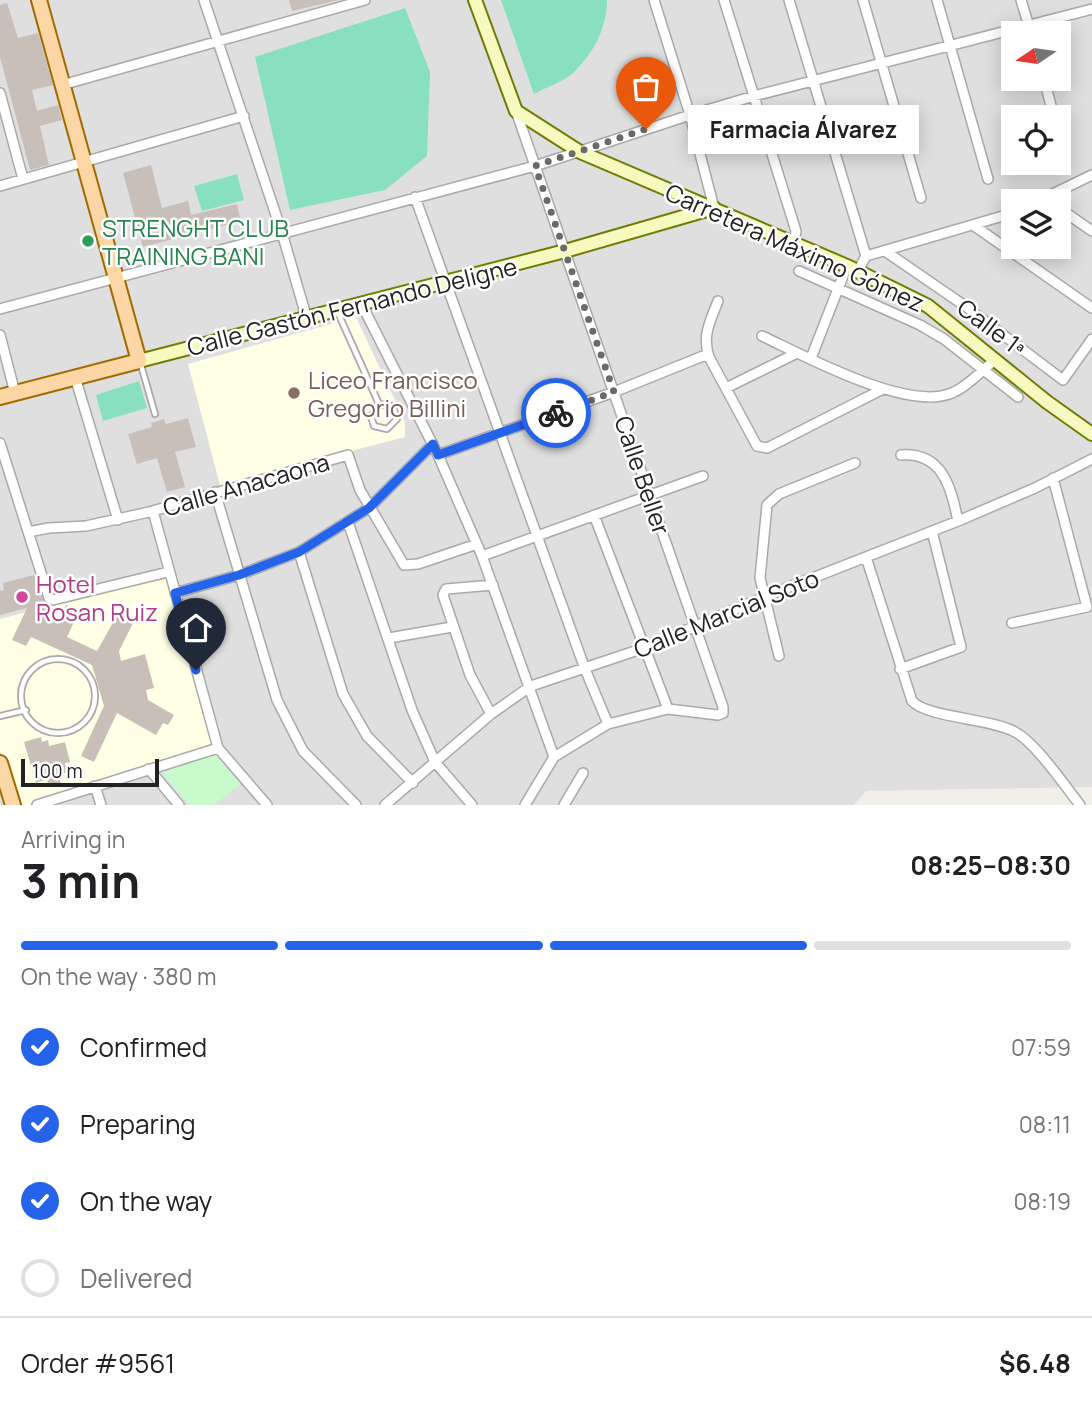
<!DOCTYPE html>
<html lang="en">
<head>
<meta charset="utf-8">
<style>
	body { margin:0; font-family:Manrope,sans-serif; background:#f6f6f6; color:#202124; height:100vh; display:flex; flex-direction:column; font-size:26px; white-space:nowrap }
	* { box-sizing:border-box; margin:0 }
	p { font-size:23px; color:#757577 }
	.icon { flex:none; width:38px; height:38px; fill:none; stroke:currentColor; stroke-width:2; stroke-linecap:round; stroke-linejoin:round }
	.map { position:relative; height:805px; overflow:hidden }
	.drawer { display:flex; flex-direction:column; background:#fff; flex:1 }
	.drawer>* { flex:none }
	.needle { width:46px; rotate:257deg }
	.tools { position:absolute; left:1001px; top:21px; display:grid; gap:14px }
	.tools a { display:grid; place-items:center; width:70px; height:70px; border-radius:0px; background:#fff; box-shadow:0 4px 18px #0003; font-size:35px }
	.scale { position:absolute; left:21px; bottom:18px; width:138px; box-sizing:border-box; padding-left:7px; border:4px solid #222; border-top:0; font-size:19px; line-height:24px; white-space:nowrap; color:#222; -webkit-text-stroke:5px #fff; paint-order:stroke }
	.pin { position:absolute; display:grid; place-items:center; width:60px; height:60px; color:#fff; margin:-72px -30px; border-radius:50% 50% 50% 0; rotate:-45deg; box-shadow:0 0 7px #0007 }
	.pin .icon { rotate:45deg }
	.courier { position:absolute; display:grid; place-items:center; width:70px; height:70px; margin:-35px; border:5px solid #2563eb; border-radius:50%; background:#fff; color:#222; box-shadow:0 2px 9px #0007 }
	.bubble { position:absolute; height:49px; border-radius:0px; background:#fff; box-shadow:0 4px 18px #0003; font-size:23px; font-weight:700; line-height:49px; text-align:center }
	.overview em { font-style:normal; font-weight:700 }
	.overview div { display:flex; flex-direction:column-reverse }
	.overview { display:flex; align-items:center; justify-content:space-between; height:119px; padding:0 21px }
	h1 { font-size:46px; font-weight:700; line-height:52px }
	.bar { display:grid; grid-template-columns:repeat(4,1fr); gap:10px 7px; align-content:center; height:84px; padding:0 21px }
	.bar i { height:9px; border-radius:5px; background:#e0e0e0 }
	.bar .on { background:#2563eb }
	.bar p { grid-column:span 4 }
	.line { display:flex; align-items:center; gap:18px; padding:0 21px; border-top:2px solid #e0e0e0 }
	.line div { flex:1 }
	ol { padding:0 21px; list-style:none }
	li { display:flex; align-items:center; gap:21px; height:77px }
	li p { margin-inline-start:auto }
	li .icon { padding:7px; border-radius:50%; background:#2563eb; color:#fff; stroke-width:4 }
	li:last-child { color:#757577 }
	li i { width:38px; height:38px; border:4px solid #e0e0e0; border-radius:50% }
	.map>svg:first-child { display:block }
	.residential { fill:#e0dfdf; fill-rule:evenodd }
	.education { fill:#ffffe5 }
	.park { fill:#c8facc }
	.pitch { fill:#88e0be }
	.building { fill:#c7bfb8 }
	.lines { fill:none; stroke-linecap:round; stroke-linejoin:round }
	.lane-casing { stroke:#a9a9a9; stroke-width:8 }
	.street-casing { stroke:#a9a9a9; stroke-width:12 }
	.secondary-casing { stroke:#707d05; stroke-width:16 }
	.primary-casing { stroke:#a06b00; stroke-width:18 }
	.lane { stroke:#fff; stroke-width:4.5 }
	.street { stroke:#fff; stroke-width:9 }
	.secondary { stroke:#f7fabf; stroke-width:12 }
	.primary { stroke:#fcd6a4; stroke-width:14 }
	.done { stroke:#6b6a68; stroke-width:7; stroke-dasharray:0 12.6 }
	.route { stroke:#2563eb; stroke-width:9 }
	.leisure-dot { fill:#2e9e5b; stroke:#fff; stroke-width:2.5 }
	.education-dot { fill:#8d6e63; stroke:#fff; stroke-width:2.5 }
	.hotel-dot { fill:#d1479c; stroke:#fff; stroke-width:2.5 }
	.labels { text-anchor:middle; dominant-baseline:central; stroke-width:5; stroke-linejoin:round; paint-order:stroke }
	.leisure-label { font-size:24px; fill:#27864d; stroke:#fff; text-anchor:start }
	.street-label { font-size:24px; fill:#222; stroke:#fff }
	.education-label { font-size:24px; fill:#785e54; stroke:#fff; text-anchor:start }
	.hotel-label { font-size:24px; fill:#b23c85; stroke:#fff; text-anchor:start }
</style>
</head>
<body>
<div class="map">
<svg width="1092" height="805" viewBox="0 0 1092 805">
	<rect width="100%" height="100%" fill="#f2efe9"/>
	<path class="residential" d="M0,0H1092V787L866,791L854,805H0ZM1013,33H1059V79H1013ZM1013,117H1059V163H1013ZM1013,201H1059V247H1013Z"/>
	<path class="education" d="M356,317L405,422V437L220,485L188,364Z
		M170,578L218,748L37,805H13L0,751V619L107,591Z"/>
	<path class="park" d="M218,752L241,783L215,805H189L161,771Z"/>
	<path class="pitch" d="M501,0H607C607,28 593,54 573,73C563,82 546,87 534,94Z
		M405,8L430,72L427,156L385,190L290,210L255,57Z
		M237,174L244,200L202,211L194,186Z
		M139,381L147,408L103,421L96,395Z"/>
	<path class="building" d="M289,0H339L292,11Z
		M7,3L18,38L38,33L53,85L32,90L37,111L58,105L62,120L40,126L49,165L30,170L0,57V5Z
		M151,165L162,208L188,201L191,215L237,204L241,221L143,247L123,173Z
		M188,418L196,447L175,452L185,487L167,492L157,458L137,464L128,434L152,427L151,423L164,419L166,424Z
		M34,575L48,613L59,618L66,605L79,611L67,637L97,651L120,610L135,619L119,651L121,661L145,654L154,688L146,690L148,700L174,715L168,725L163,723L156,735L117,713L94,762L81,756L104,706L92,665L31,637L26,646L12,640L27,608L0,615V591L4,590L3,583Z
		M41,737L42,742L48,740L49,746L65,742L70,762L65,763L68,772L58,775L61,784L49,787L47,779L36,783L24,742Z"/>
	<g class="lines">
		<defs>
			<path id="lane" d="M338,313L379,404
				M141,365L155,414
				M379,404L393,406L397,419L387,429L374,426L371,416Z
				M21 696a37 37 0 1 1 74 0a37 37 0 1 1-74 0Z
				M0,716L26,710"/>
			<path id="street" d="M204,0L282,233L307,319
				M654,0L690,115L714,208
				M724,0L796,231L794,243
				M789,0L866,256L858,271
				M863,0L921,198
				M937,0L988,179
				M1021,0L1031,33
				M1044,79L1054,117
				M62,85L365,0
				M0,93L23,179
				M516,111L723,707V713L718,715L668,709L608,724L554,757L525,805
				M1059,133L1061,143
				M0,186L244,116
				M415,197L585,669L608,724
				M1038,201L1092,175
				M1059,208L1092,231
				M973,225L1092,308
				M885,251L965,306L1063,380L1092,339
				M866,256L1013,213
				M799,271L920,325L944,339L1018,397
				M718,301C710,322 702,335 709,357L757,446L767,448L883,389
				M362,305L438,455L482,556L554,757
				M0,309L535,166L690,115L754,96L1092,9
				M0,335L15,393
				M762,336C805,356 904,410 949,394C965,389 982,370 996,359
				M811,358L847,266
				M75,377L118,520
				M726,388L797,353
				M0,443L49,598L53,600L168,572
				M438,455L614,392L703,356L709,357
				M901,455C943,452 951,488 958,521
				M215,492L277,700L303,751L356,805
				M153,511L218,748L267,805
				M594,515L668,709
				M348,522L412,710L435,762L472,805
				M28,532L49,528L86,526L149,512L348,455L360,490L404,565L418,564L477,544
				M299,552L343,694L367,736L413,783
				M482,556L703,476
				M866,557L912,701C928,718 990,718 1015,732C1035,742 1065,786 1080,805
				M175,593L239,575L299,552L369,508L433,444
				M1012,623L1087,607L1053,478
				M389,638L452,627
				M779,656L760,578L767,505L779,494L855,463
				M900,669L961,647L932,531
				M491,714L470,675L443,595L446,589L493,585
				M149,769L179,805
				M95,786L101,805
				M37,805L218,748
				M385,805L491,714L531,686L644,648L764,597L958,521L1035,488L1092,459
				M564,805L583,773"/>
			<path id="secondary" d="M475,0L516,111L580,152L847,266L928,306L1047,402L1092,434
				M139,361L565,251L714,208"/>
			<path id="primary" d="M0,397L139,361L39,0
				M0,763L13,805"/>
		</defs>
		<use href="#lane" class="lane-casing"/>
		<use href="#street" class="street-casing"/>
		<use href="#secondary" class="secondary-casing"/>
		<use href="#primary" class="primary-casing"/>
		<use href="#lane" class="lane"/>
		<use href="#street" class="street"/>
		<use href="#secondary" class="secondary"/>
		<use href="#primary" class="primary"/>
	</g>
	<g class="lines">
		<path class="done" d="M556,413L614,392L535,166L646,129"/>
		<path class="route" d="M196,670L175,593L239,575L299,552L369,508L433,444L438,455L556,413"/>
	</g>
	<circle class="leisure-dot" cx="88" cy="241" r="7"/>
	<circle class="education-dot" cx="294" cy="393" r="7"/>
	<circle class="hotel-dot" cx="22" cy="597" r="7"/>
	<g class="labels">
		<g class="leisure-label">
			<text x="102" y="227">STRENGHT CLUB<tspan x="102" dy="28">TRAINING BANI</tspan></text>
		</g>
		<g class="street-label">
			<text transform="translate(795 247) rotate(24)">Carretera Máximo Gómez</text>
			<text transform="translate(352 306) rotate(-14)">Calle Gastón Fernando Deligne</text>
			<text transform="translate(992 327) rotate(37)">Calle 1ª</text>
			<text transform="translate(643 475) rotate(71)">Calle Beller</text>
			<text transform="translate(246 484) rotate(-16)">Calle Anacaona</text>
			<text transform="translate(726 613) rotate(-22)">Calle Marcial Soto</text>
		</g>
		<g class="education-label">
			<text x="308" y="379">Liceo Francisco<tspan x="308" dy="28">Gregorio Billini</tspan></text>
		</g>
		<g class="hotel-label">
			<text x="36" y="583">Hotel<tspan x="36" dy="28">Rosan Ruiz</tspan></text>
		</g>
	</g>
</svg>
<div class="tools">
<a><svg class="needle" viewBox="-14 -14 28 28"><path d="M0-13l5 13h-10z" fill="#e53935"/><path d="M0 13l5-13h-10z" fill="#757577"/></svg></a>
<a><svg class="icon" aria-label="locate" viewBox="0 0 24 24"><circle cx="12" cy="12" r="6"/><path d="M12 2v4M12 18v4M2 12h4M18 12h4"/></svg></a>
<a><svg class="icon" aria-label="layers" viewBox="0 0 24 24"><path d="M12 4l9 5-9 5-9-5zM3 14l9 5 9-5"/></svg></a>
</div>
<div class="scale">100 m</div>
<div class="pin" style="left:646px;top:129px;background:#ea580c"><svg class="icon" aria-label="bag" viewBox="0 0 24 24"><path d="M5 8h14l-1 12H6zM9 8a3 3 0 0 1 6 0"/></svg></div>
<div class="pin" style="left:196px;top:670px;background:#1f2937"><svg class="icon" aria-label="home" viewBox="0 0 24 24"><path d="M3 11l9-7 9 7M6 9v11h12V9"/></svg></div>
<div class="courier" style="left:556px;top:413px"><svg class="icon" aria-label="bike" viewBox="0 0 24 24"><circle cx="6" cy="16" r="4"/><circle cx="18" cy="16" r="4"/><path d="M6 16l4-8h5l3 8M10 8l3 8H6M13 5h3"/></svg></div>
<div class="bubble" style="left:688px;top:105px;width:231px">Farmacia Álvarez</div>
</div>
<section class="drawer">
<div class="overview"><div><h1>3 min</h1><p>Arriving in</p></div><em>08:25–08:30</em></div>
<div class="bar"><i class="on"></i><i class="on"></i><i class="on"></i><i></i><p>On the way · 380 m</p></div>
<ol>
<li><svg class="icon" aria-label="check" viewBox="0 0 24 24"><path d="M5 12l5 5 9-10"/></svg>Confirmed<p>07:59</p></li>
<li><svg class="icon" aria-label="check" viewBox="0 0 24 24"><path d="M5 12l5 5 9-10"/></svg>Preparing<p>08:11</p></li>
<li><svg class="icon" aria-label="check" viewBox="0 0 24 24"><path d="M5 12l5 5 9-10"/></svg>On the way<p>08:19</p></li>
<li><i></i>Delivered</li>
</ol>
<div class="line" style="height:91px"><div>Order #9561</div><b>$6.48</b></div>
</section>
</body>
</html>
